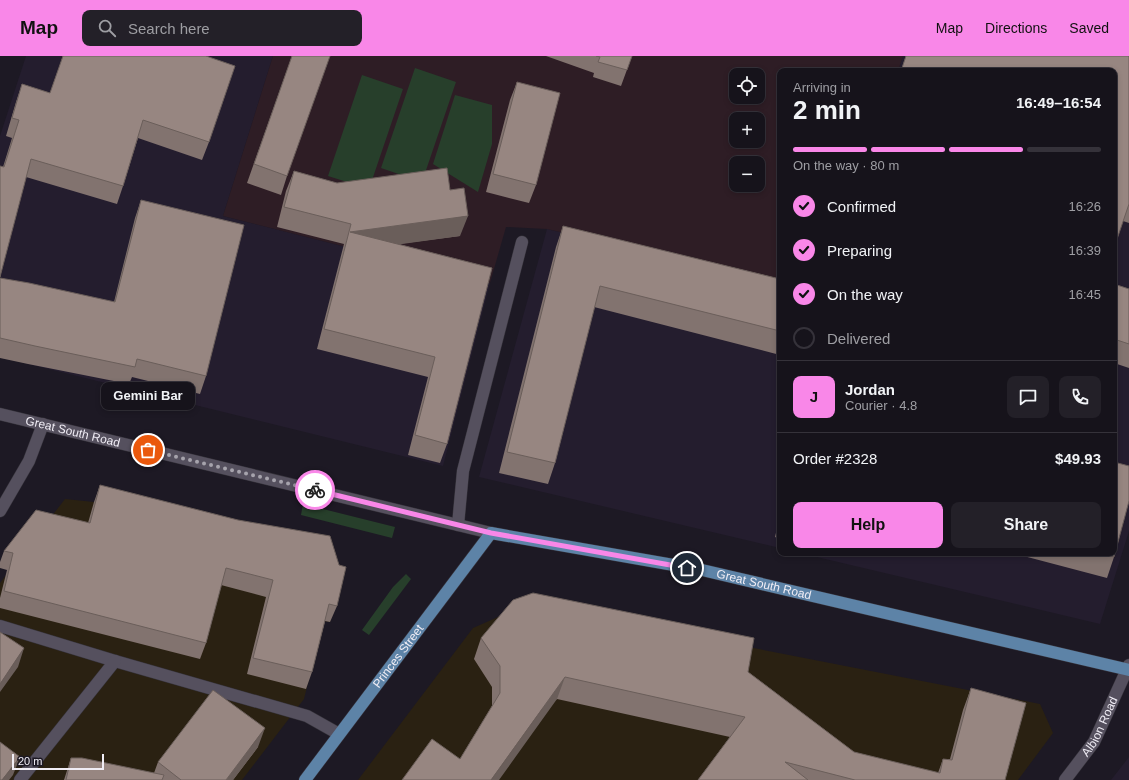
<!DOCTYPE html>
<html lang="en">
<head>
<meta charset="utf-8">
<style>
	body { margin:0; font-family:Arial,sans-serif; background:#232028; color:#f1f3f6; height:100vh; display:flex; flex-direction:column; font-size:15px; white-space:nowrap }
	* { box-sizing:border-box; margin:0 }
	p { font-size:13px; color:#9e9ea3 }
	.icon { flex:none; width:22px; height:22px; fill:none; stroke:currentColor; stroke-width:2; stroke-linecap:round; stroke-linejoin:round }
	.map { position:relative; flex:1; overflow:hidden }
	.details { position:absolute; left:777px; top:12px; width:340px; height:488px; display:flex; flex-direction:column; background:#16131b; border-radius:8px; box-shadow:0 2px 6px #0003,0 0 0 1px #35323a }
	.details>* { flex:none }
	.fabs { position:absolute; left:729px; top:12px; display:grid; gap:8px }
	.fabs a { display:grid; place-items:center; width:36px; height:36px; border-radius:8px; background:#16131b; box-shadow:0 2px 6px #0003,0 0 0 1px #35323a; font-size:20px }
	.scale { position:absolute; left:12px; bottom:10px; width:92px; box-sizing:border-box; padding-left:4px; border:2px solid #f0edf5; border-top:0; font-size:11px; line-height:14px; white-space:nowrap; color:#f0edf5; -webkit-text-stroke:3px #1d1924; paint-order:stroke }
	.pin { position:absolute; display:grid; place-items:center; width:34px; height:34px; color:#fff; margin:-17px; border:2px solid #fff; border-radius:50%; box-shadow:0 1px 4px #0007 }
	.courier { position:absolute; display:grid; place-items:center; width:40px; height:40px; margin:-20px; border:3px solid #f987e8; border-radius:50%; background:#fff; color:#222; box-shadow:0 1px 5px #0007 }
	.bubble { position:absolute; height:28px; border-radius:8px; background:#16131b; box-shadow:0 2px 6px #0003,0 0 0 1px #35323a; font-size:13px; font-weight:800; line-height:28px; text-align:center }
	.overview em { font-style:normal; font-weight:800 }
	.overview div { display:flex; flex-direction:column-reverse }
	.overview { display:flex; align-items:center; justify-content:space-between; height:68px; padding:0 16px }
	h1 { font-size:26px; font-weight:800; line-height:30px }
	.bar { display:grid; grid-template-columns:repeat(4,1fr); gap:6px 4px; align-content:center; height:48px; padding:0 16px }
	.bar i { height:5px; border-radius:3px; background:#35323a }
	.bar .on { background:#f987e8 }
	.bar p { grid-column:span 4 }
	.line { display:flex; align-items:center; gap:10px; padding:0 16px; border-top:1px solid #35323a }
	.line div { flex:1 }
	.round { display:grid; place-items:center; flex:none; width:42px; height:42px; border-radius:8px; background:#232028 }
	ol { padding:0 16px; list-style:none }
	li { display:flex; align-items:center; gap:12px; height:44px }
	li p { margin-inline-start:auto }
	li .icon { padding:4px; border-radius:50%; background:#f987e8; color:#111; stroke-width:4 }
	li:last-child { color:#9e9ea3 }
	li i { width:22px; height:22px; border:2px solid #35323a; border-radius:50% }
	.primary-button { display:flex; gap:8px; margin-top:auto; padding:8px 16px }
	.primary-button a { flex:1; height:46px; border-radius:8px; background:#f987e8; color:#111; font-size:16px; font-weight:800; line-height:46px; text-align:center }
	.primary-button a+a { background:#232028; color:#f1f3f6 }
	header { display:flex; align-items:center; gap:24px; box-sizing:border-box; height:56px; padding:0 20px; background:#f987e8; color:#111 }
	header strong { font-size:19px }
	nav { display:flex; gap:22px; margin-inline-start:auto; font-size:14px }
	.search { width:280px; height:36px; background:#232028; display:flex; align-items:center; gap:10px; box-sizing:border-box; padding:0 14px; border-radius:8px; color:#9e9ea3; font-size:15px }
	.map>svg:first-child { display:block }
	.commercial { fill:#2a2112 }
	.built { fill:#241d2e }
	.education { fill:#2e1d25; fill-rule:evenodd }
	.green { fill:#273f2b }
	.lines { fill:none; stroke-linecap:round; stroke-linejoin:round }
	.minor-casing { stroke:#36333b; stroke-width:13 }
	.major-casing { stroke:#36333b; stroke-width:13 }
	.minor { stroke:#55505e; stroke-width:12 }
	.major { stroke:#5d83a7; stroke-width:12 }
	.wall { fill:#82736f }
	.shaded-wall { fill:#6a5e5a }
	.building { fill:#978681; stroke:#6a5e5a }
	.done { stroke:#a6a3ac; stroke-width:4; stroke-dasharray:0 7.2 }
	.route { stroke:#f987e8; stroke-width:5 }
	.labels { text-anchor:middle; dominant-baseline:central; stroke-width:3; stroke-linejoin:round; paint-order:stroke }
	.street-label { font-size:12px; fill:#f0edf5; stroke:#1d1924 }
</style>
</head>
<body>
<header>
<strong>Map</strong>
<div class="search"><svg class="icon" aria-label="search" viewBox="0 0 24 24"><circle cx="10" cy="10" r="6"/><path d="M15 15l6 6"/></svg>Search here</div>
<nav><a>Map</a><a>Directions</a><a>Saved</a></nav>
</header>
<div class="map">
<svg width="1129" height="724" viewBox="0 0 1129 724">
	<rect width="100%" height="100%" fill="#1d1924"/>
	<path class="commercial" d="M65,443L94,446L193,470L340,528L330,566L323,565L304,643L242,724H0V527Z
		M528,548L1040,648L1053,677L1018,724H358L473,572Z"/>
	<path class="built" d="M26,0H273L223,160L490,227L443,410L0,301V80Z
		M903,0H1129V475L1100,568L800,497H1114V15H898Z
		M547,173L780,227V492L479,421Z
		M1129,701V724H1111Z"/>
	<path class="education" d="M273,0H903L898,15H780V227L547,173L506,171L490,227L223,160ZM736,19H758V41H736ZM736,63H758V85H736ZM736,107H758V129H736Z"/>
	<path class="green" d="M415,12L456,26L422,126L381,112Z
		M362,19L403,33L369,133L328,120Z
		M455,39L492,49V88L478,136L433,108Z
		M303,448L395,471L392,482L301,459Z
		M406,518L411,523L369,579L362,574L393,531Z"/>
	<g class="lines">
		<defs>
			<g id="minor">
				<path id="s1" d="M0,358L491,477"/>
				<path d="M0,455L29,405L43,368"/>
				<path d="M458,469L463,415L522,186"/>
				<path d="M0,570L115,605L307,660L339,678"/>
				<path d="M20,724L115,605"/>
				<path id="s2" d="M1065,724L1094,686L1129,609"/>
			</g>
			<g id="major">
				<path id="s3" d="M305,724L491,477L702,514L1129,614"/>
			</g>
		</defs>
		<use href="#minor" class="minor-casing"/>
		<use href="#major" class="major-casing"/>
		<use href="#minor" class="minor"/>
		<use href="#major" class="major"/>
	</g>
	<path class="wall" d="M63,0H206L209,86L202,104L138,82L123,130L117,148L26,121L3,111L12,82L6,80L16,46L22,28L50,37Z
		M292,0L287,120L281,139L247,127Z
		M546,0H632L621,30L593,21L594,17Z
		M906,0H1129V167L1123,165L1114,15H901Z
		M517,26L536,129L529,147L486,136L510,44Z
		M294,115L337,127L450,134L460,180L398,188L492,212L447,388L440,407L408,399L428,321L317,293L344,188L277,171L286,135Z
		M141,144L206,320L200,338L132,321L129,328L28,308L0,302V222L114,246L135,162Z
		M563,170L780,223V299L594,251L555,407L548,428L499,417L556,191Z
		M1114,228L1129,233V312L1114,307Z
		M100,429L337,550L330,566L325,565L312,616L306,633L247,618L266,541L221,529L206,587L200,603L0,552V542L7,514L0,512V506L4,495L88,467L94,446Z
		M780,460V483L775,481Z
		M1012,497H1114V501L1107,522Z
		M481,582L748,616L854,696L938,717L943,703H950L963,654L971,632L1005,724H698L730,681L557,643L460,703L492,650V631L474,603Z
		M258,691L233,724H64L71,702L154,717L158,706Z"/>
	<path class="shaded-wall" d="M468,160L460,180L344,196L350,176Z
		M24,592L18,611L0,636V628Z
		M565,621L557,643L499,724H491Z
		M265,672L258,691L233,724H226Z
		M20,701L13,719L9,724H2Z"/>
	<path class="building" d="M63,0H206L235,10L209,86L143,64L123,130L31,103L0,221V110L4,111L19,64L12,62L22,28L50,37Z
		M292,0H330L287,120L254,108Z
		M596,0H632L627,14L598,6L600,1Z
		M906,0H1129V148L1114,192V15H901Z
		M517,26L560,37L536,129L493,118Z
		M447,112L450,134L464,132L468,160L350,176L492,212L447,388L415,379L435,301L324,273L351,168L284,151L294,115L337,127Z
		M141,144L244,169L206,320L137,303L135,311L35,290L0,282V222L29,227L115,246Z
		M563,170L780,223V275L600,230L555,407L507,396Z
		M1114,228L1129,233V288L1114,283Z
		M1114,406L1129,410V445L1114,501L1101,497H1114Z
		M100,429L238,464L330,480L339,509L346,511L337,550L329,548L312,616L253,602L273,524L226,512L206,587L4,535L13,497L4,495L36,454L90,467Z
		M533,537L754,582L748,616L854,696L940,717L943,703L952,704L971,632L1026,647L1005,724H855L785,706L808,724H698L745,661L565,621L491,724H402L432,683L460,703L500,637V610L481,582L513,544Z
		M0,576L24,592L0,628Z
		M213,634L265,672L226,724H181L158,706Z
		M0,686L20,701L2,724H0Z
		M71,702H82L164,719L162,724H66Z"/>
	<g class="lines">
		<path class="done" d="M148,394L315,434"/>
		<path class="route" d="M315,434L491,477L687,512"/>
	</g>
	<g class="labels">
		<g class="street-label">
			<text stroke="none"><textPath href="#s1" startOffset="75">Great South Road</textPath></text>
			<text stroke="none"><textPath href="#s3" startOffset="587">Great South Road</textPath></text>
			<text stroke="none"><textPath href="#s3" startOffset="155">Princes Street</textPath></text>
			<text stroke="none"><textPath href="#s2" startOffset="64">Albion Road</textPath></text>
		</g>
	</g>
</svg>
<div class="fabs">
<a><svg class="icon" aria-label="locate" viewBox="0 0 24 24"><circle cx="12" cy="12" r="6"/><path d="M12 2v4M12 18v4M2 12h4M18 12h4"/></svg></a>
<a>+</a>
<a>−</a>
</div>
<div class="scale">20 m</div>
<div class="pin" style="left:148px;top:394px;background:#ea580c"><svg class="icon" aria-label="bag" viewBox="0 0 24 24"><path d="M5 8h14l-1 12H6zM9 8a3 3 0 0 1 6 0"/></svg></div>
<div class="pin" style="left:687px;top:512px;background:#1f2937"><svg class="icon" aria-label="home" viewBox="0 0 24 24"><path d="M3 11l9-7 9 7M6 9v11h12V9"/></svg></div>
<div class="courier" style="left:315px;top:434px"><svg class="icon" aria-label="bike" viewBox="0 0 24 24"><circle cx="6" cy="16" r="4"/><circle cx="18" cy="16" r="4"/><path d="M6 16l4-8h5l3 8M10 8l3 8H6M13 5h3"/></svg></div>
<div class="bubble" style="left:101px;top:326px;width:94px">Gemini Bar</div>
<section class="details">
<div class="overview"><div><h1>2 min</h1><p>Arriving in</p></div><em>16:49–16:54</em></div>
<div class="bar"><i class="on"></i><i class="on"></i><i class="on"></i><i></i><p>On the way · 80 m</p></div>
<ol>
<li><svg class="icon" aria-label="check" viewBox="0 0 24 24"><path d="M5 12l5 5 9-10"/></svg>Confirmed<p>16:26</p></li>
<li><svg class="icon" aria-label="check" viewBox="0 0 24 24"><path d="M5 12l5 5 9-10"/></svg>Preparing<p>16:39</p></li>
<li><svg class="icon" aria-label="check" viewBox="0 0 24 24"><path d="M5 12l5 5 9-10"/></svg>On the way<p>16:45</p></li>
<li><i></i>Delivered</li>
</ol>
<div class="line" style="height:72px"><b class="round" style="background:#f987e8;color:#111">J</b><div><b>Jordan</b><p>Courier · 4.8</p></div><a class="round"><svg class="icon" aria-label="chat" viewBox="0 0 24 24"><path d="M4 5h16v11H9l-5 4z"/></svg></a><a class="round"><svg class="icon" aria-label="phone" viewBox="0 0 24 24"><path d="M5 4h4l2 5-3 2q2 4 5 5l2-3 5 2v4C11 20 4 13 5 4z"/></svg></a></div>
<div class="line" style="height:52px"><div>Order #2328</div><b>$49.93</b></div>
<div class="primary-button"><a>Help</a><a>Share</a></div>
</section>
</div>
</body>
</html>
